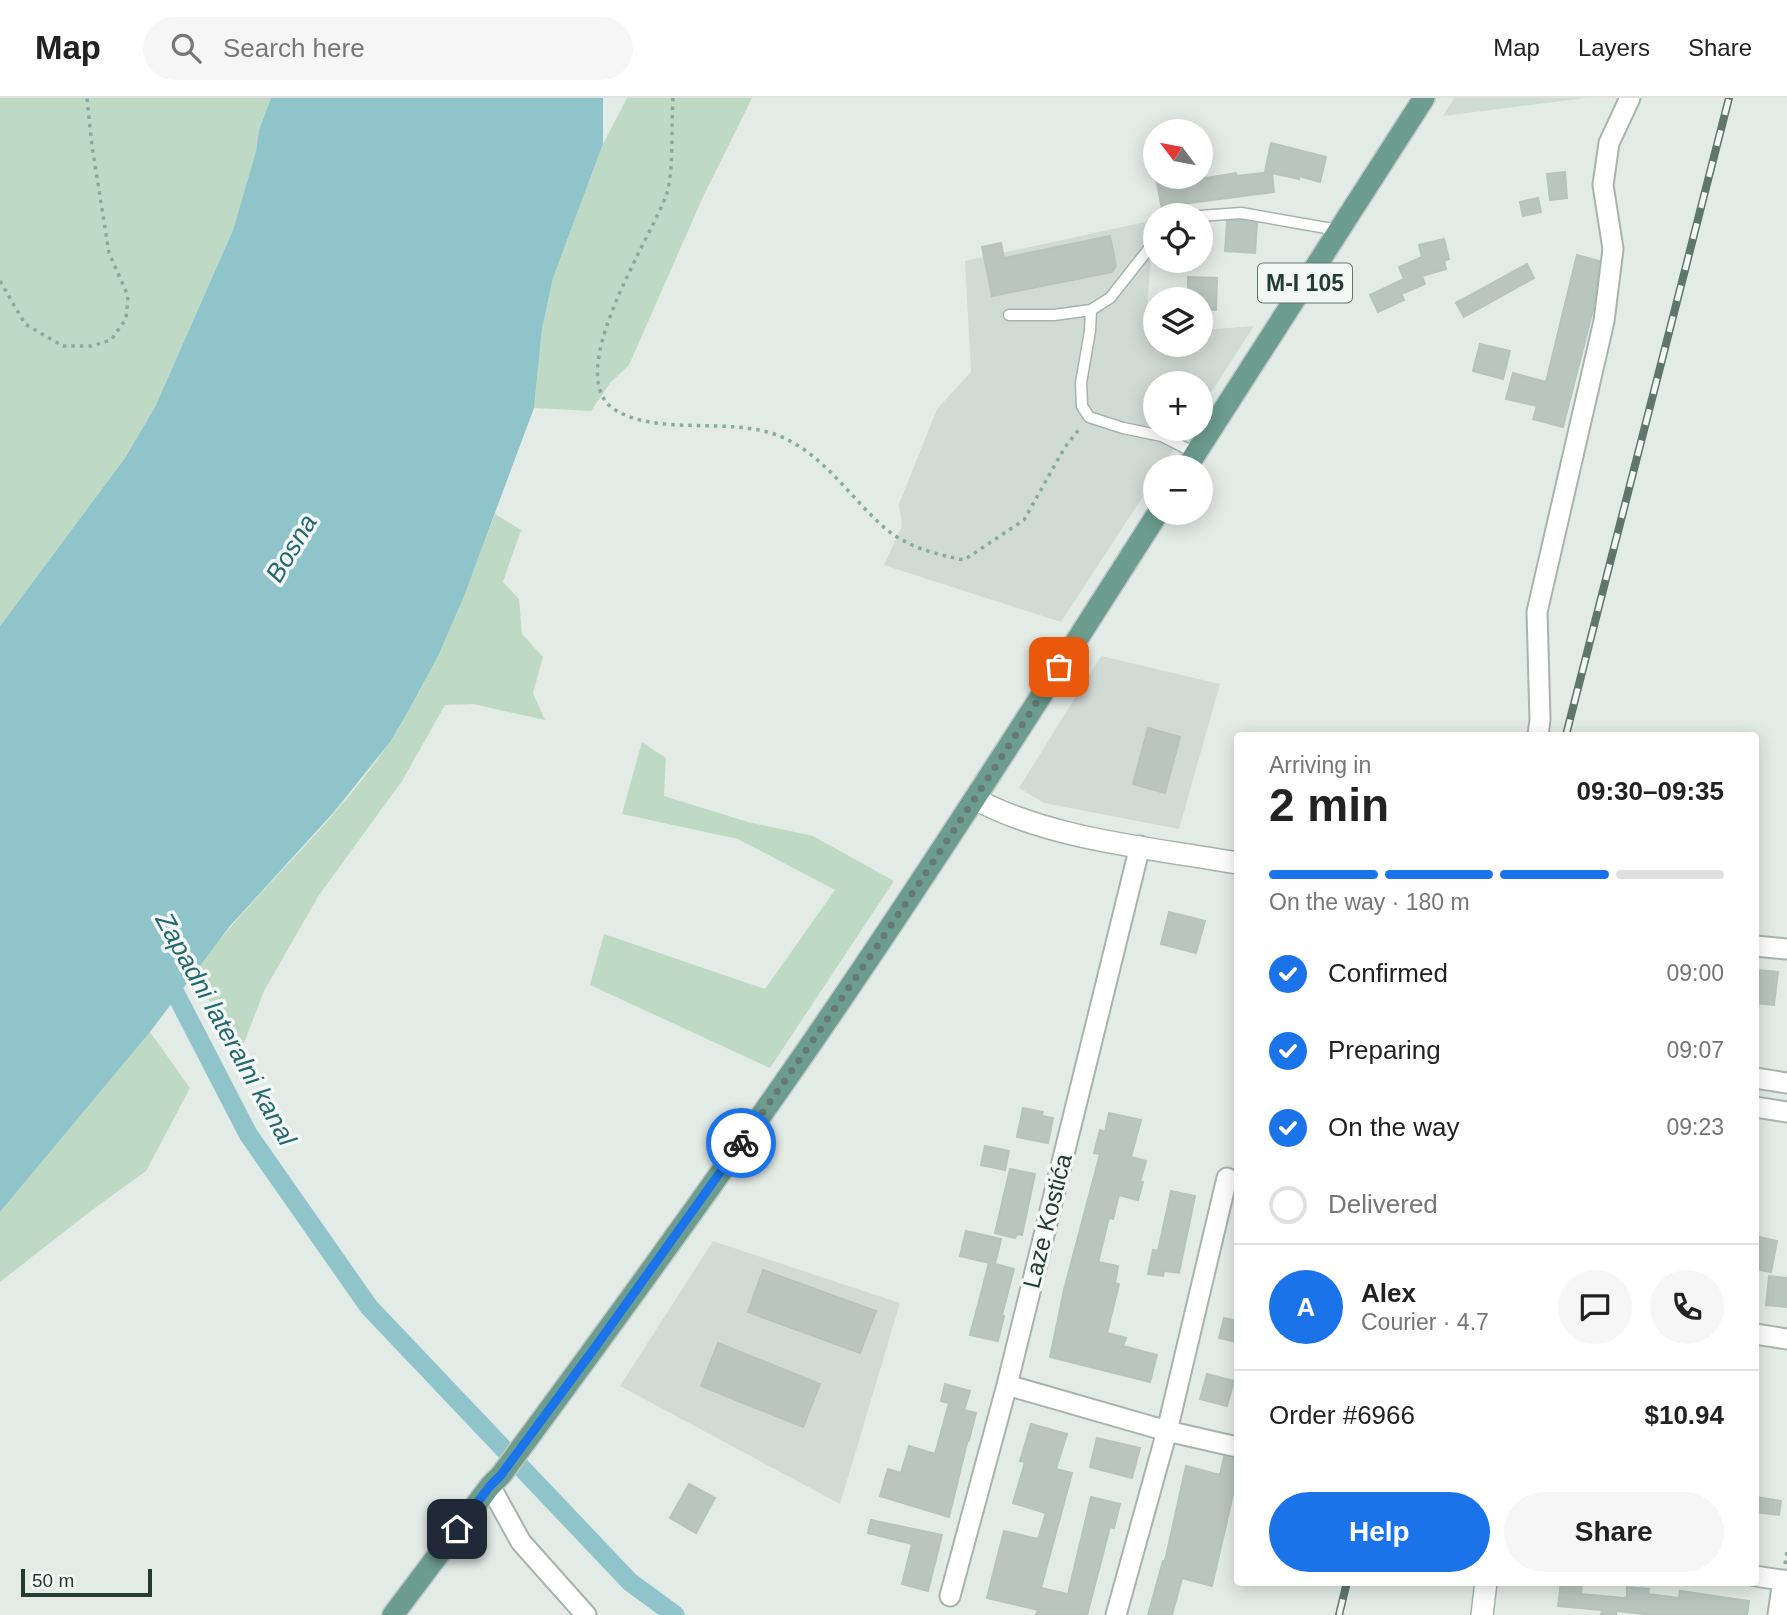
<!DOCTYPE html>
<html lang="en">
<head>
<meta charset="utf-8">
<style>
	body { margin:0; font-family:Arial,sans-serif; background:#f6f6f6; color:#222; height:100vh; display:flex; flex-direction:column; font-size:26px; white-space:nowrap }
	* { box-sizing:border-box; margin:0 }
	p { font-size:23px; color:#767676 }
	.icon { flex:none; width:38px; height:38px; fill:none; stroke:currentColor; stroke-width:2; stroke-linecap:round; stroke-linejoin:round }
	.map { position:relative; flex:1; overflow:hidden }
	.side { position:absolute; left:1234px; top:634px; width:525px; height:854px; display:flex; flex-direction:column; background:#fff; border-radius:7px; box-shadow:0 4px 18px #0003 }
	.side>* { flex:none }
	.needle { width:46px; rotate:302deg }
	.buttons { position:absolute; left:1143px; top:21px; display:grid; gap:14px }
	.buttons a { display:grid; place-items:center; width:70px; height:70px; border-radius:50%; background:#fff; box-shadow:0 4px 18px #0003; font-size:35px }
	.scale { position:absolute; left:21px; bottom:18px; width:131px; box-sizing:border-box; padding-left:7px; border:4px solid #243b34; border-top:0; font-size:19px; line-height:24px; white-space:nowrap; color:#243b34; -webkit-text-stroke:5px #f3f8f6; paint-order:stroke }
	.pin { position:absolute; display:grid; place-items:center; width:60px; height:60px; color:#fff; margin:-30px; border-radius:14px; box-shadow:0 4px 10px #0006 }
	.courier { position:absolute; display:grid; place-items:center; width:70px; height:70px; margin:-35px; border:5px solid #1a73e8; border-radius:50%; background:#fff; color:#222; box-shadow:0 2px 9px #0007 }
	.headline em { font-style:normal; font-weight:600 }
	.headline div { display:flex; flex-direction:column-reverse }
	.headline { display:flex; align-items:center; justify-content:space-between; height:119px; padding:0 35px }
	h1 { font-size:46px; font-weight:600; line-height:52px }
	.bar { display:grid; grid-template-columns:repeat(4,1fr); gap:10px 7px; align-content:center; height:84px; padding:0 35px }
	.bar i { height:9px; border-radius:5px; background:#e0e0e0 }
	.bar .active { background:#1a73e8 }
	.bar p { grid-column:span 4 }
	.line { display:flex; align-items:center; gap:18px; padding:0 35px; border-top:2px solid #e0e0e0 }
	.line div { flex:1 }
	.round { display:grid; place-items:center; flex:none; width:74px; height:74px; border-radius:37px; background:#f6f6f6 }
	ol { padding:0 35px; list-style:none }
	li { display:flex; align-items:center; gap:21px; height:77px }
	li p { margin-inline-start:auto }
	li .icon { padding:7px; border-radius:50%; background:#1a73e8; color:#fff; stroke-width:4 }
	li:last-child { color:#767676 }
	li i { width:38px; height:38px; border:4px solid #e0e0e0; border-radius:50% }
	.action { display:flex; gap:14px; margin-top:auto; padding:14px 35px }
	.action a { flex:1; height:80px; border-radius:42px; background:#1a73e8; color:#fff; font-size:28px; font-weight:600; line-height:80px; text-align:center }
	.action a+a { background:#f6f6f6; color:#222 }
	header { display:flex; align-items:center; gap:42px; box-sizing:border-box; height:98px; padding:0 35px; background:#fff; border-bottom:2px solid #e0e0e0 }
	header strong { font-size:33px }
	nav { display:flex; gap:38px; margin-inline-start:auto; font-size:24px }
	.search { width:490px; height:63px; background:#f6f6f6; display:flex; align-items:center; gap:18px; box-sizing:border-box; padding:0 24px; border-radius:38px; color:#767676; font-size:26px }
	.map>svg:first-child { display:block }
	.built { fill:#d1dbd6 }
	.green { fill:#bedac5 }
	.water { fill:#90c4cb }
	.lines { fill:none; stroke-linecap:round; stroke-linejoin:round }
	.canal { stroke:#90c4cb; stroke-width:19 }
	.building { fill:#b9c6c0; stroke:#b6c4be; stroke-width:2 }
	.service-casing { stroke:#a6b3ae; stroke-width:13 }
	.minor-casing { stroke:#a6b3ae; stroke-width:23 }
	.tertiary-casing { stroke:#a6b3ae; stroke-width:24 }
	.primary-casing { stroke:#c2c8c6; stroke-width:24 }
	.path { stroke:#87ac9f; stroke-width:3.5; stroke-dasharray:3.5 5; stroke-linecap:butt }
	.service { stroke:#fff; stroke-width:10 }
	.minor { stroke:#fff; stroke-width:19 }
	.tertiary { stroke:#fff; stroke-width:21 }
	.primary { stroke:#6c9d8e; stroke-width:21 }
	.rail-casing { stroke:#5f766f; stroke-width:8 }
	.rail { stroke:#f3f8f6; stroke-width:5; stroke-dasharray:16; stroke-linecap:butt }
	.done { stroke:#677973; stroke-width:7; stroke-dasharray:0 12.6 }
	.route { stroke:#1a73e8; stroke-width:9 }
	.labels { text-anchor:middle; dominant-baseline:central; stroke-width:7; stroke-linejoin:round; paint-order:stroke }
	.shield { fill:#f3f8f6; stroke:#62746e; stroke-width:2 }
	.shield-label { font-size:23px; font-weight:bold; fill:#243b34 }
	.street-label { font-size:24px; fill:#243b34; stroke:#f3f8f6 }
	.water-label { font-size:26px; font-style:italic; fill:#246771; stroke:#f3f8f6 }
</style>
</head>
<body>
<header>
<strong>Map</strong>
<div class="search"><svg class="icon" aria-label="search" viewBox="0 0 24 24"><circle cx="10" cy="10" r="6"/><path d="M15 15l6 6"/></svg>Search here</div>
<nav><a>Map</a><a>Layers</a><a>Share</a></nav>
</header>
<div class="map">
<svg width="1787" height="1517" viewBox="0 0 1787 1517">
	<rect width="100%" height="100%" fill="#e3ebe7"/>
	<path class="built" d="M1454,0H1586L1443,18Z
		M1154,122L1145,236L1155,235V247H1200L1201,232L1254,228L1201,310L1200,285H1155V331H1187L1162,369H1155V380L1061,524L884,467L902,428L899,406L937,311L971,274L965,163Z
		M1101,558L1220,586L1179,731L1044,705L1019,690Z
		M713,1143L900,1205L840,1406L620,1288Z"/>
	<path class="green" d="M0,0H271L259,32L256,53L233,132L155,309L125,360L0,528Z
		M627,0H752L703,99L629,267L610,285L591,313L534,310L542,231L553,180L603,46Z
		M495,416L521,432L503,484L519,501L522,536L543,559L533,595L545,622L473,606L445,607L402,683L319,797L264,893L239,958L211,905L192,877C253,794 334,728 391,642C437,572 465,493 495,416Z
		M642,644L666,660L664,698L748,724L813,738L894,783L770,970L590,887L604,836L765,891L835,792L738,741L622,716Z
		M150,934L190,990L146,1073L92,1112L0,1184V1114Z"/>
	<path class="water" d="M271,0H603V46L553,180L542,231L534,310L464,498L438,558L408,614L390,644L334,714L230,828L150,934L0,1114V528L125,360L155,309L233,132L256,53L259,32Z"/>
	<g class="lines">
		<path class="canal" d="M166,877L248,1036L369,1209L630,1484L675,1517"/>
	</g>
	<path class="building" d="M1271,45L1326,59L1320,84L1299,78V81L1272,75L1274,94L1174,107V117H1163L1156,79H1180L1181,84L1236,75L1237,78L1271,74L1265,73Z
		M1565,74L1567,100L1550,102L1547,76Z
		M1538,100L1541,114L1523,118L1520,104Z
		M1241,122L1257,125L1255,155L1225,153L1227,123Z
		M1110,138L1116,168L1112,174L992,198L982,149L1001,145L1004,160Z
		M1444,141L1449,161L1444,163L1446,171L1422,178L1425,186L1401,196L1404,202L1378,214L1370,197L1404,181L1399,169L1422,159L1419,147Z
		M1577,157L1599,163L1594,208L1563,329L1533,321L1537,308L1506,301L1513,275L1546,284Z
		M1527,166L1534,180L1464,219L1456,205Z
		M1188,179L1217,180L1216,212L1200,211V201H1188Z
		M1480,246L1510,253L1503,281L1473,273Z
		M1148,630L1180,639L1165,695L1133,686Z
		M1169,814L1205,823L1196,855L1161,846Z
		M1757,872L1778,874L1774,907L1755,905Z
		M1023,1010L1043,1014L1042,1018L1053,1020L1048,1045L1017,1039Z
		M1109,1015L1141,1022L1131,1059L1146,1063L1140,1084H1143L1138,1102L1119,1097L1113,1121L1109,1120L1098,1164L1118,1168L1115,1185L1119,1186L1107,1235L1126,1240L1123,1248L1157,1257L1150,1284L1050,1259L1064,1192L1100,1056L1094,1055L1100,1032L1105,1034Z
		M985,1048L1009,1053L1005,1072L981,1067Z
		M1010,1071L1035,1076L1022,1137L1017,1136L1015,1140L995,1135Z
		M1171,1093L1195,1098L1179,1175L1164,1173L1163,1178L1148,1176L1153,1152L1158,1153Z
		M966,1133L1001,1141L995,1166L1014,1171L1002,1217L1004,1218L998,1243L970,1237L989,1165L960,1158Z
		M1755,1138L1777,1143L1771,1174L1755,1171Z
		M763,1172L876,1213L860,1255L748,1214Z
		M1769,1178L1787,1180V1209L1766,1207Z
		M1224,1220L1237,1223V1244L1219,1240Z
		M718,1245L820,1286L803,1329L701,1288Z
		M1207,1276L1234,1283L1227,1308L1200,1301Z
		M945,1286L970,1293L964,1312L976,1315L969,1342L968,1341L949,1419L880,1398L888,1371L901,1375L909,1348L935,1356L949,1305L941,1303Z
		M1031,1326L1067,1336L1056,1371L1072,1375L1041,1490L1068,1496L1091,1399L1120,1406L1114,1430L1110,1429L1087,1517H1036L1038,1512L987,1500L1004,1433L1038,1441L1046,1415L1013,1405L1025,1364L1020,1363Z
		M1097,1340L1140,1350L1132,1380L1090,1369Z
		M1224,1359L1237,1362V1379L1212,1488L1182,1480L1172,1517H1148L1163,1463H1165L1186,1368L1220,1377Z
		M689,1386L715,1400L696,1435L670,1420Z
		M1755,1399L1781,1403L1779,1417L1755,1414Z
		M871,1422L942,1437L928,1493L902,1486L912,1446L868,1435Z
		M1561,1484H1582L1581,1496L1624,1500L1627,1498V1489L1649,1491L1648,1496L1679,1500L1680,1493L1749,1503L1747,1517H1656L1616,1513V1517H1601L1602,1512L1558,1508Z"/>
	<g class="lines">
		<defs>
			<path id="service" d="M1200,118L1241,115L1338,132
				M1091,212L1110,200L1155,143
				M1009,217H1054L1091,212L1090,233L1081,285L1082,308L1089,319L1123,330L1162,338L1195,355"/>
			<path id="minor" d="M1538,637L1540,622L1537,514L1604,223L1613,151L1603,87L1609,45L1630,0
				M1755,848L1787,851
				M1755,980L1787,985
				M1755,1009L1787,1014
				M1755,1236L1787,1241
				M1007,1287L1167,1333L1237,1349
				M490,1388L521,1444L586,1517
				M1755,1478L1787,1483
				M950,1498L1007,1287L1140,748
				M1116,1517L1167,1333L1227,1080
				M1778,1517L1783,1482"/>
			<path id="tertiary" d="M975,701C1052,742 1152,750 1237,765
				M1482,1517L1486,1484"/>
			<path id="primary" d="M1187,369L1424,0
				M393,1517L490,1388L501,1377C603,1239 704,1100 802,959C925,781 1041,598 1158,415"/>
		</defs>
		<use href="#service" class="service-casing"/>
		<use href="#minor" class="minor-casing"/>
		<use href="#tertiary" class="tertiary-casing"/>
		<use href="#primary" class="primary-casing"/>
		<path class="path" d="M673,0C671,27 674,71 667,95C653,138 557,280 617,313C663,339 736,317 784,340C827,360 851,401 886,431C909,450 936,456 964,462L1024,422L1065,349L1081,329
			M0,183L25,226L63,248H91L111,242L126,221L128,198L109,155L92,48L87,0
			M1785,1466L1787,1454"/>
		<use href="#service" class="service"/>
		<use href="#minor" class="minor"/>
		<use href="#tertiary" class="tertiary"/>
		<use href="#primary" class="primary"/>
		<defs>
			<path id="rail" d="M1566,637L1729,0
				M1339,1517L1347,1484"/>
		</defs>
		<use href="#rail" class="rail-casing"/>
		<use href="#rail" class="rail"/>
	</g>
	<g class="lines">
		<path class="done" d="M741,1045C851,890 957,730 1059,569"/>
		<path class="route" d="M457,1431L490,1388L501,1377L599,1244L741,1045"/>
	</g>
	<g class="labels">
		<rect class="shield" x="1258" y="165.5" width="94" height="39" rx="5"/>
		<g class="shield-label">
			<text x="1305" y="185">M-I 105</text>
		</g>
		<g class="street-label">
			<text transform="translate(1047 1123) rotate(-76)">Laze Kostića</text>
		</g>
		<g class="water-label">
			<text transform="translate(291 450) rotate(-59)">Bosna</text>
			<text transform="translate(226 931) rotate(61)">Zapadni lateralni kanal</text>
		</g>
	</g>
</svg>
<div class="buttons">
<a><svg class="needle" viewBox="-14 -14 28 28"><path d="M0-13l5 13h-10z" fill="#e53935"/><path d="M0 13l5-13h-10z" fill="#767676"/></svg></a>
<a><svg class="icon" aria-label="locate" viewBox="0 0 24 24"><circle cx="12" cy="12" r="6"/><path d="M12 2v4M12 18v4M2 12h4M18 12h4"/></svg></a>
<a><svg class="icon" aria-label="layers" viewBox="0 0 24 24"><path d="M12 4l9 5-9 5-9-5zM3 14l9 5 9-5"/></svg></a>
<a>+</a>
<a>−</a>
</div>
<div class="scale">50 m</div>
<div class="pin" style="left:1059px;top:569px;background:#ea580c"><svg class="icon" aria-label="bag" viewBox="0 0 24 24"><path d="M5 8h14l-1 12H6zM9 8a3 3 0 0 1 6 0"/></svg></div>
<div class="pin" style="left:457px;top:1431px;background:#1f2937"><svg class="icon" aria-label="home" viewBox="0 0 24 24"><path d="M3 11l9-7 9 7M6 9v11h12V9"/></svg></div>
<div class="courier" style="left:741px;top:1045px"><svg class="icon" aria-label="bike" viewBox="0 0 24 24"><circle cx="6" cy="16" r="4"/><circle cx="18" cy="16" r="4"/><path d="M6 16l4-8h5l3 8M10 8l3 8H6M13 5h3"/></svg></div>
<section class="side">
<div class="headline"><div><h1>2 min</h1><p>Arriving in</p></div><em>09:30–09:35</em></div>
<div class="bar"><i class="active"></i><i class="active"></i><i class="active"></i><i></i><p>On the way · 180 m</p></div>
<ol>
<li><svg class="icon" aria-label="check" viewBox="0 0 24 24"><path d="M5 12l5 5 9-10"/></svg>Confirmed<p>09:00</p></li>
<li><svg class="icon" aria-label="check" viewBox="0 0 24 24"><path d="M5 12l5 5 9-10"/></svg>Preparing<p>09:07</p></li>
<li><svg class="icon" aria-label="check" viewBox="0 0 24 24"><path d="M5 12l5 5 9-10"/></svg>On the way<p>09:23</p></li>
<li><i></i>Delivered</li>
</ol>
<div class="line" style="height:126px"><b class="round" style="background:#1a73e8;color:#fff">A</b><div><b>Alex</b><p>Courier · 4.7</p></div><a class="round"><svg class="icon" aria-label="chat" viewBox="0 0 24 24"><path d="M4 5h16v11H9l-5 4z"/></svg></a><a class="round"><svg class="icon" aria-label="phone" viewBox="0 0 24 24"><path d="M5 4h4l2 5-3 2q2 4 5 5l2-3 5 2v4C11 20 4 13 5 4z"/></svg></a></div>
<div class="line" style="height:91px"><div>Order #6966</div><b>$10.94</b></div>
<div class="action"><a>Help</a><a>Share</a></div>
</section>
</div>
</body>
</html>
